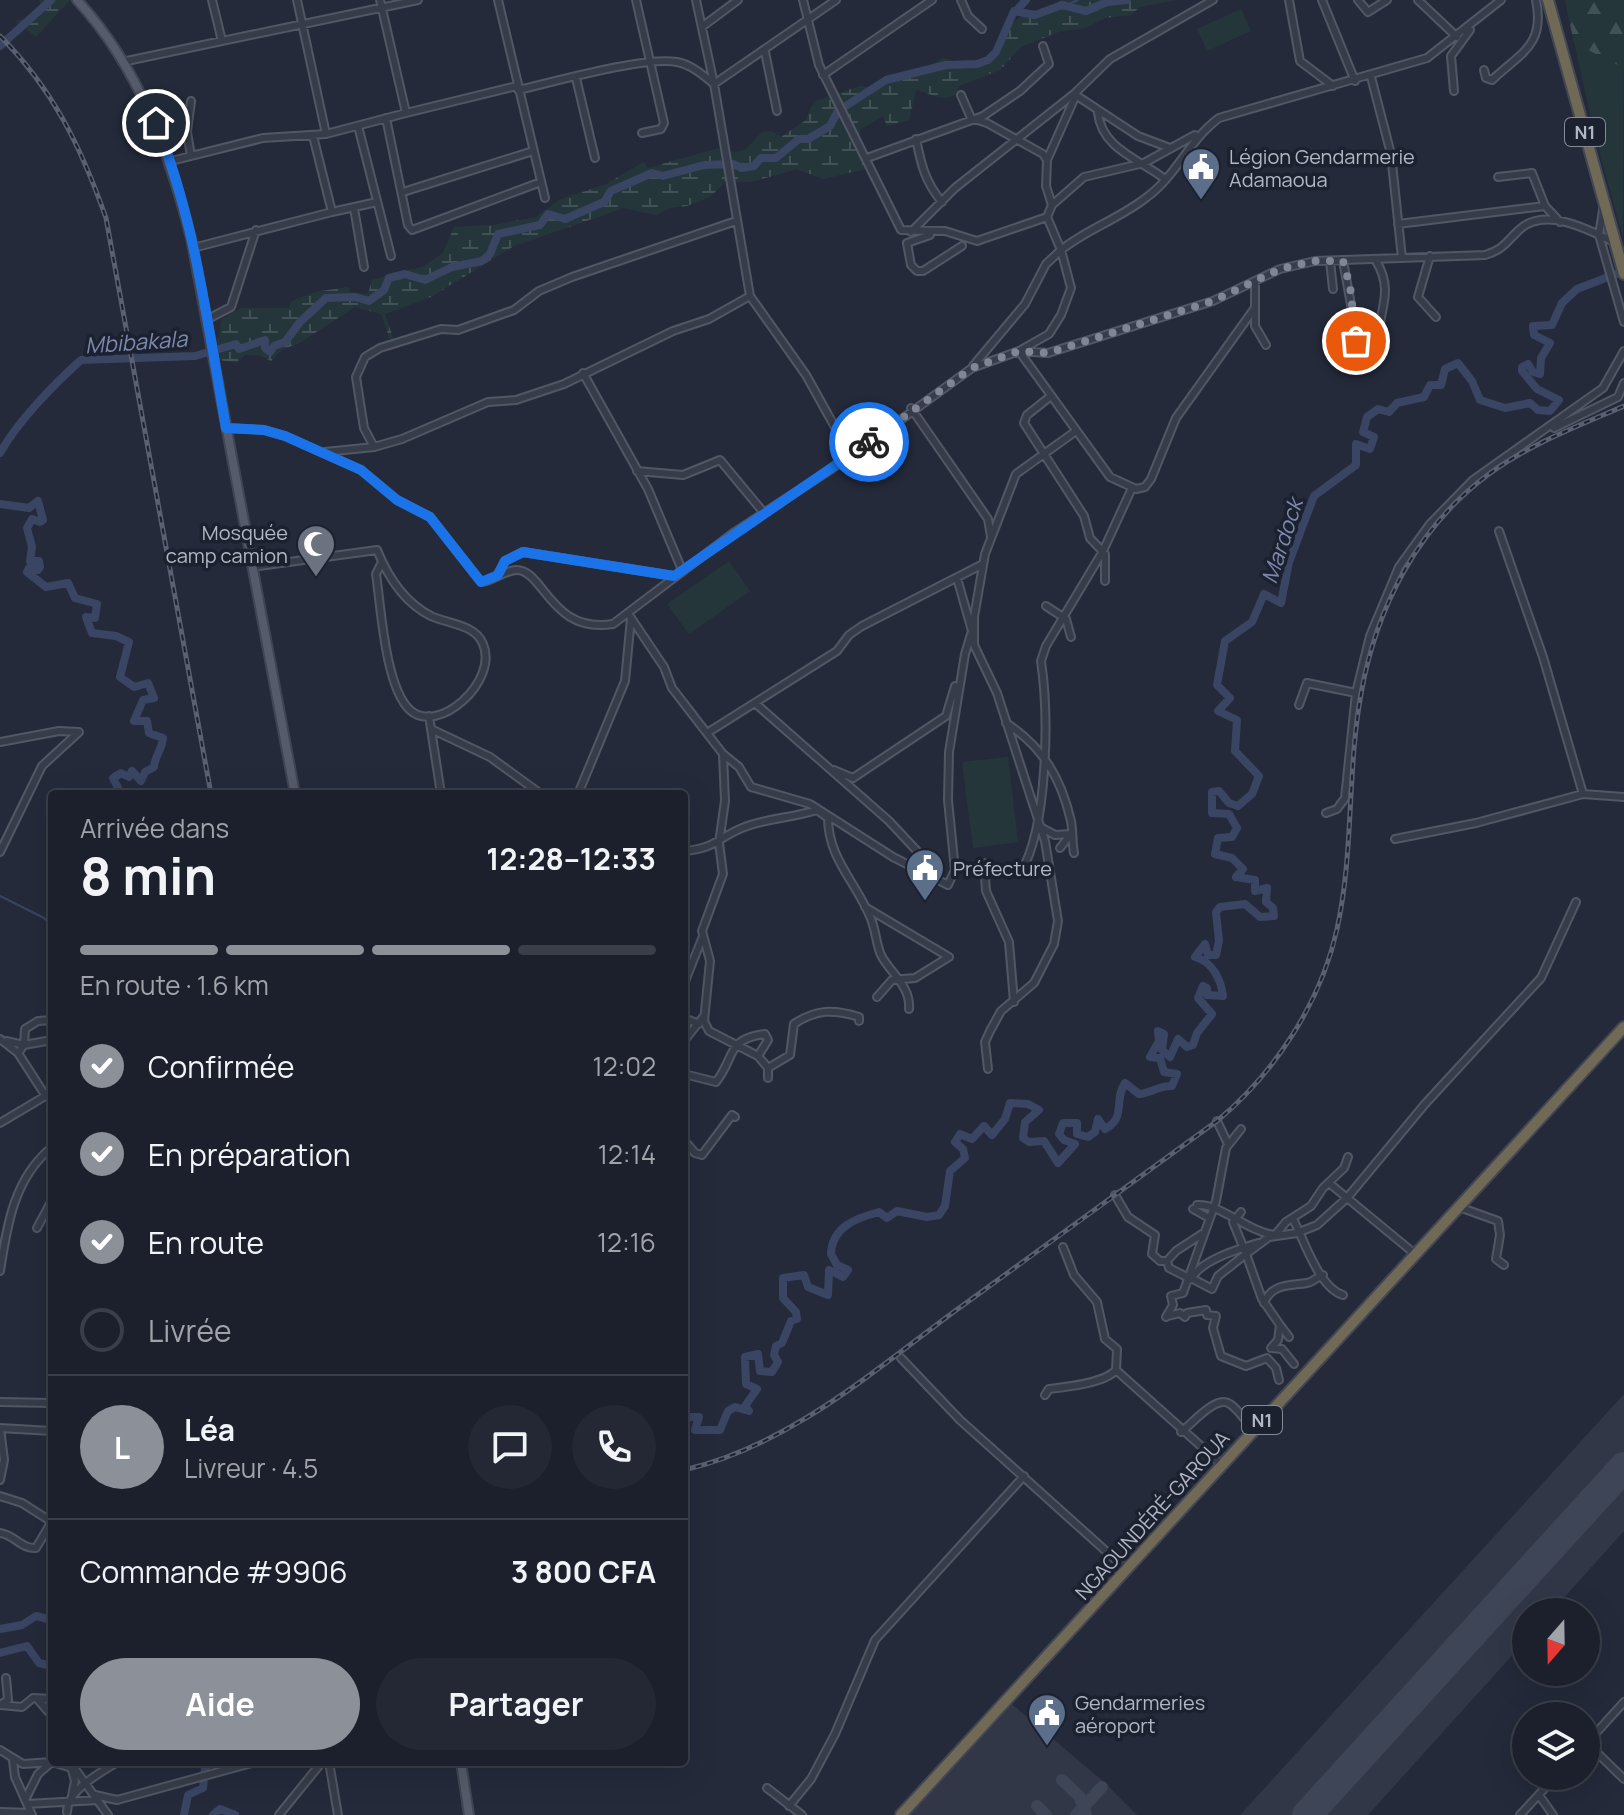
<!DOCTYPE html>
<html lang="fr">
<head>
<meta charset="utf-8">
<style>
	body { margin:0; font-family:Manrope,sans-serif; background:#242834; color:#f1f3f6; height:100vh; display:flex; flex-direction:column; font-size:30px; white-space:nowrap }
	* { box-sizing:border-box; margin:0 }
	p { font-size:26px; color:#a0a3a9 }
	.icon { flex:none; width:44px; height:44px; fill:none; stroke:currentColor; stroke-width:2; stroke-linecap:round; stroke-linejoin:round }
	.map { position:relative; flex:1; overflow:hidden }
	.drawer { position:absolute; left:48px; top:790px; width:640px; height:976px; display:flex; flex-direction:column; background:#1b202c; border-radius:8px; box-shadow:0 8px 32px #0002,0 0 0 2px #393e48 }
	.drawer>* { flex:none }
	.needle { width:52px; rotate:200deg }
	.tools { position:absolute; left:1512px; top:1598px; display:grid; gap:16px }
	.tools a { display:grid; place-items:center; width:88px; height:88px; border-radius:50%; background:#1b202c; box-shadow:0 8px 32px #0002,0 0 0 2px #393e48; font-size:40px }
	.pin { position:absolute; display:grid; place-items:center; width:68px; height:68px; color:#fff; margin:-34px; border:4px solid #fff; border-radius:50%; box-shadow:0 2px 8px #0007 }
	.courier { position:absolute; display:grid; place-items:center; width:80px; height:80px; margin:-40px; border:6px solid #1a73e8; border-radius:50%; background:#fff; color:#222; box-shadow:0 2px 10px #0007 }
	.summary em { font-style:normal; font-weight:700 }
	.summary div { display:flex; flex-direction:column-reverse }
	.summary { display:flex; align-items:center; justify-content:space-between; height:136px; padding:0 32px }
	h1 { font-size:52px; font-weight:700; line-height:60px }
	.bar { display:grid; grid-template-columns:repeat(4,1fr); gap:12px 8px; align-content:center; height:96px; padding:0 32px }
	.bar i { height:10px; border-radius:6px; background:#393e48 }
	.bar .current { background:#8c9099 }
	.bar p { grid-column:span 4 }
	.line { display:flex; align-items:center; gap:20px; padding:0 32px; border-top:2px solid #393e48 }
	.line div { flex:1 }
	.round { display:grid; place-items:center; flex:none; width:84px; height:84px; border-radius:42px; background:#242834 }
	ol { padding:0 32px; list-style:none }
	li { display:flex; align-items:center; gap:24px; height:88px }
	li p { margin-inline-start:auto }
	li .icon { padding:8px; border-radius:50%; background:#8c9099; color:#fff; stroke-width:4 }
	li:last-child { color:#a0a3a9 }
	li i { width:44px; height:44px; border:4px solid #393e48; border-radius:50% }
	.button { display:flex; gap:16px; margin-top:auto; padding:16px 32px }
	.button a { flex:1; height:92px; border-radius:48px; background:#8c9099; color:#fff; font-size:32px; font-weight:700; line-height:92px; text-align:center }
	.button a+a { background:#242834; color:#f1f3f6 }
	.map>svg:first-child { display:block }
	.airport { fill:#313747 }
	.green { fill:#25363b }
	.forest { fill:url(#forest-firs) }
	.wetland { fill:url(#wetland-marsh) }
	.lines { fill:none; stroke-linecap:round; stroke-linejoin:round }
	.stream { stroke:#394563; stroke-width:2 }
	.river { stroke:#394563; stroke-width:8 }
	.taxiway { stroke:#3e4556; stroke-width:12 }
	.runway { stroke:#3e4556; stroke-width:30 }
	.minor-casing { stroke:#525765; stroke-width:10 }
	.major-casing { stroke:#404553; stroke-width:12 }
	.highway-casing { stroke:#424755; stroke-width:14 }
	.minor { stroke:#373c4a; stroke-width:6 }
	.major { stroke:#555b6a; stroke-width:8 }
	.highway { stroke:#706955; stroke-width:10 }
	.rail-casing { stroke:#596071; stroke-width:5 }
	.rail { stroke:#1c212f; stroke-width:2; stroke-dasharray:6; stroke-linecap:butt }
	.done { stroke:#808695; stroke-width:8; stroke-dasharray:0 14.4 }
	.route { stroke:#1a73e8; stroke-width:10 }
	.labels { text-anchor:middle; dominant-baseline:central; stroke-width:7; stroke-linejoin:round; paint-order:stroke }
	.shield { fill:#1c212f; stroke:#858a99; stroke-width:2 }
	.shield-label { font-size:18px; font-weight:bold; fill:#b2b7c6 }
	.poi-label { font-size:20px; fill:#b2b7c6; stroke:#1c212f; text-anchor:start }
	.street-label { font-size:20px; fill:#b2b7c6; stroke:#1c212f }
	.water-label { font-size:22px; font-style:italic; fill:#7c89ad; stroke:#1c212f }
</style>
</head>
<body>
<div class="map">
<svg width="1624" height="1815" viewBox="0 0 1624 1815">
	<defs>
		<pattern id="forest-firs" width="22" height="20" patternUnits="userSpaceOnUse" patternTransform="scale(2)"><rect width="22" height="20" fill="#25363b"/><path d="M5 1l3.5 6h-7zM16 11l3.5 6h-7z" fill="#425156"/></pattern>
		<pattern id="wetland-marsh" width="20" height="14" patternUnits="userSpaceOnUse" patternTransform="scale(2)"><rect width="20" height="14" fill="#25363b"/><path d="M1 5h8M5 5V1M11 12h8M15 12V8" fill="none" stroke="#425156"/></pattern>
	</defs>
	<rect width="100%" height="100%" fill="#242a3a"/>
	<path class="airport" d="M1624,1394V1531L1551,1612H1526V1640L1368,1815H1240Z
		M1007,1700L1104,1782L1137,1815H901Z"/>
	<path class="green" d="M1565,0H1624L1623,238L1593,128Z
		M1241,9L1251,31L1207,51L1197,29Z
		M729,561L750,591L689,634L667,604Z
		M1008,757L1018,842L973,848L962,762Z"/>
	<path class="forest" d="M1565,0H1624V68L1574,43Z"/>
	<path class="wetland" d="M39,0H86L68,2L36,37L15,21L34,17L41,5Z
		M1061,0H1176L1140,7L1131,15L1105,18L1085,28L1061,31L1021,47L1000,70L959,86L957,94C940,103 932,93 916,90L909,120L887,126L883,116L861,129L855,144L866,169L823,179L797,169L751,182H725L710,197L687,206L670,208L656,215L624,208L514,246L431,297L385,314L393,338L390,339L381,314L355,307L301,342L280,351L271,361L259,355H245L237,363L219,360L208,364L205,343L219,337L221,319L242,308H289L292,301L315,292L348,287L350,292L368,294L372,280L424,266L443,253L454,227L494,225L536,217L559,200L606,184L644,162L647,168L720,148L735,152L746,149L762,132L771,131L781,137L806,120L811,107L818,100L860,86L874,88C896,69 917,76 943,58L961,64L984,65C997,49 1006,23 1026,14C1038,8 1050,10 1061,0Z"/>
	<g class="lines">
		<path class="stream" d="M1064,6L1078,0
			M0,896L44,918L52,926"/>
		<path class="river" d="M1016,11L1026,0
			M0,46L51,0
			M0,453C18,421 55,383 81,360L195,356L236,344L239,349L265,340V348L270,352L274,346L285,342L300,322L326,298L355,297L369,301L384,290L389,278L405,274L425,280L452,267L482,261L490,254L498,234L540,225L548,214L565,219L604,202L611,191L652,173L663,176L704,165L733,164L742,168L754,166L761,158H776L799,139H808L830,126L838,111L886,80L946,65L977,64L988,60L996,52L1014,11L1035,15L1062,5L1086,11L1107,2L1127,0
			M0,504L29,508L38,501L43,520L40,522L32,519L27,528L32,547L30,561H39L40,567L38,570L29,568L27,572L46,587L68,583L75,598L97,604L95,618L86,617L92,633L116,636L129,642L120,677L134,687L148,683L154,698L143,700L134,721H147L149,733L163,738C162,750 155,755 154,767L145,772L141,781L132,771L129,777L121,773L113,778L121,794
			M684,1417H699L695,1430H720L728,1411L735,1407L749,1411L745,1406L757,1389L746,1384L745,1357L758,1354L760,1371L772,1372L778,1362L774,1355L776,1346L782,1343L791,1321L797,1319L796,1312L783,1298V1278L804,1275L808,1287L828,1295L829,1270L843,1277L848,1270L837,1265L831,1254C832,1227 856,1218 879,1212L887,1218L897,1211L927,1217L939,1215L945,1206L950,1171L965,1158L963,1149L955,1142L960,1134L972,1139L984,1126L992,1135L1005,1119L1010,1103L1028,1104L1039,1110L1025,1122L1023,1138L1029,1142L1044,1141L1058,1163L1075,1144L1064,1140L1059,1134L1063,1123H1077V1134L1088,1137L1095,1132L1098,1119L1105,1129C1127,1117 1113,1101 1125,1083L1139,1094C1151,1093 1160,1085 1172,1086L1177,1074L1164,1072L1160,1058L1150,1057L1159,1041L1158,1031L1164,1034L1162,1050L1170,1057L1178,1039L1187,1047L1193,1045L1197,1033L1212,1014L1198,998L1203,986L1207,988V995L1223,996C1221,980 1213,962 1195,957L1205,944L1208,955H1216L1219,941L1216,912L1220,907L1245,904L1260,917L1274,916L1273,908L1266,902L1267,888L1255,891V880L1236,877L1243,869L1232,858L1215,854L1218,838L1232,837L1237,828L1229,814L1212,813V792L1219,791L1229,803L1238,806L1252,794L1259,776L1235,751L1237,720L1218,711L1230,698L1217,685L1225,641L1252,622L1264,594L1281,603L1289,562L1314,496L1356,465V444L1370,449L1374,437L1363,432L1367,417L1378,409L1389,412L1397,403L1424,397L1430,385H1441L1445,369L1458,363L1472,381L1480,400L1505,408L1530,403L1538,410L1550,411L1559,400L1537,389L1522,371V367L1528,364L1533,372L1540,374L1541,358L1550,343L1534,335L1533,326L1552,325L1562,303L1577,289L1624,271
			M0,1629L22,1625L36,1616L52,1620
			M0,1653L27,1646L39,1663L52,1666
			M184,1815L188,1795L203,1788L205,1768L212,1762
			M213,1815L220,1809L235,1815"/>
		<path class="taxiway" d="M1062,1780L1080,1797L1086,1815
			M1037,1806L1046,1815
			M1076,1815L1102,1787"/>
		<path class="runway" d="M1307,1815L1624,1467"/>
		<defs>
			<path id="minor" d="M212,0L222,41
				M380,0L406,113L517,86
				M498,0L545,198
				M636,0L664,123L661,129L642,133
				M696,0L714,84L750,296L806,375L851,456
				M803,0L819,65L901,230L945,231L977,241L1047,217
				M961,0L968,16L982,29
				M1289,0L1300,61L1333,86
				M1322,0L1355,81
				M1358,0L1368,12L1387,0
				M1418,0L1457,37
				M703,26L738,0
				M765,52L777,111
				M122,62L418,0
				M1484,70L1486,78L1492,80C1522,52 1545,45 1536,0
				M823,75L932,0
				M1371,77L1391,154L1402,258
				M576,78L595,158
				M518,90C554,82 645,56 677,62C692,65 703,75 714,84L836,0
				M1454,91L1451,56L1470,30
				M1074,94L1138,136L1170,148
				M961,95L971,118L987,123L1043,154L1047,160L1046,186L1052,205L1047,217L1061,250L1046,264L1025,304L973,366
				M191,101L187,132L191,156
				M1098,113C1102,149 1139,159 1165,179
				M386,118L408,225L412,230L541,182
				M358,126L391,256
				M326,134L406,113
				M313,136L332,212L377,202
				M916,139C921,164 925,182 942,202
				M867,158L983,116L1020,91L1049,64L1043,46
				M1047,160L1076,95
				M171,161L263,138L326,134L297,0
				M1498,177L1532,173L1545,206L1560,222
				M403,192L533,151
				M1604,204L1599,235L1624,322
				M1052,205L1084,177L1144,163L1195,135
				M354,208L364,267
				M1398,224L1545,206
				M911,232L955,188L1074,94L1110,59L1213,0
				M930,235L907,243L911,265L917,271H923L962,246
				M193,248L332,212
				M1430,256L1418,297L1436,317
				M1330,261L1333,289
				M1343,261L1356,332L1353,355
				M1376,261C1397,295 1374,315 1379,350
				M1255,283V326L1266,345
				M206,320L231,307L256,230
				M1019,351L1048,353L1213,301L1280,269L1315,261L1485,255C1503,250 1506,242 1519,230C1544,206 1588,229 1614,242
				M1019,351L1110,477L1136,489L1145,487L1151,479L1176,418L1254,309
				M583,373L648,489L682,570
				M1051,396L1027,415L1024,423L1084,516L1090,538L1105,554V581
				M911,408L988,519L991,537
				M226,428L264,430L285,436L361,470L397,500L430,517L481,582C493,581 503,571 516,570C544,569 550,634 613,624L732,534L851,456L972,368L1019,351L1049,334L1061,315L1071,288L1061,250C1087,229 1121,218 1147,197C1177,175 1189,140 1219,118L1427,58L1501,0
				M1554,428L1618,397L1624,383
				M374,447L364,428L356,377L365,357L380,348L441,329L458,330L514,310L539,291L572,277L736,221
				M325,452L374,447L402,439L488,402L516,400L564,384L673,331L709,319L750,296
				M637,471L683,475L720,460L764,513
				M1499,531L1543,657L1583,794
				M252,567L377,550C388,577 405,603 431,616C448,624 475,624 483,644C499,681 438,736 410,710C385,687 381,607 376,574L382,562
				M498,574L505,561L523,552L674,576
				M1046,606L1066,619L1071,637
				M629,615L664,667L672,688L723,754L725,801L719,843L723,874L702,931L710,961L704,1021L709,1031L758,1056L768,1068V1078
				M756,704L889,821L917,851L925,870
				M1299,705L1307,683L1356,693
				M429,716L441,794
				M1006,723C1043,747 1061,778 1071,821C1073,832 1072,843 1074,853
				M431,729L490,757L541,794
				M707,733L837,651L849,635L862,626L983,564
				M0,742L59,731L79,732L42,766L0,852
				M723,754L739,767L751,787L810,804L893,857L948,885L955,870L948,800L949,752L965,654L972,631L957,578
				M834,770L853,778L946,716L955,686
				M578,794L625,681L631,618
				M1326,813L1337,809L1345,798L1356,693L1370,636L1399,567L1430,524L1473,480L1603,388L1624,351
				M1040,827L1055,835L1071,834L1060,848
				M1395,839L1476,823L1583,794L1624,797
				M684,851C716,848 716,839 742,828C766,818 792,818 817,810L828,818C828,859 857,883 871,919C876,931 876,944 881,955C890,973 911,986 909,1009
				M984,863L986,891L1009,942L1014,1002
				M985,872H1021C1048,826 1049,715 1041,661L1046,646L1103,551L1132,488
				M865,907L949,957
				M684,984L703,936
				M877,997L892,980L915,978L949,957
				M684,1018L699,1024
				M0,1039L18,1053L45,1095
				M7,1041L24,1045L52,1040
				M684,1041L704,1016
				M18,1053L24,1045L25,1029L38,1021L52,1020
				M768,1068L790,1055L794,1024C816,1009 834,1009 859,1017V1021
				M988,1069L985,1042L990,1031L1001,1011L1034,983L1054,944L1058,921L1045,841L997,693L974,645V617L985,554L1016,474L1076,431
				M684,1074L716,1082C736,1056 726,1039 765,1034L768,1040L758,1056
				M1217,1121L1228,1144
				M0,1123L52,1092
				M684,1140L695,1153L702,1155L732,1115L735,1117
				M1329,1183L1415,1254
				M1115,1195L1128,1217L1155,1235L1152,1254L1160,1261H1167
				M1197,1205C1220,1203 1248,1232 1275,1235L1286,1222L1311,1206L1323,1188L1344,1168L1348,1157
				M1459,1207L1498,1221L1500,1235L1496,1259L1504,1265
				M1193,1209L1209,1218
				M1293,1219C1304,1240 1319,1288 1343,1295
				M37,1228L52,1200
				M1063,1247L1074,1275L1097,1302L1105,1339L1117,1349L1116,1370
				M0,1271C7,1225 14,1178 52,1147
				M1187,1277L1169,1268L1167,1261L1176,1251L1202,1234
				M1192,1278C1201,1260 1239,1249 1258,1243
				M1188,1280L1193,1279L1212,1289L1218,1276L1246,1254L1233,1222L1241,1212
				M1264,1303C1272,1283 1290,1286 1307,1283C1314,1282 1316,1277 1323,1275
				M1168,1316L1180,1313L1185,1317L1187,1313L1206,1310L1207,1315L1216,1316L1213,1328L1221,1356L1246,1366L1267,1358L1276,1368L1279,1380
				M1166,1317L1173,1305L1171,1296L1183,1293L1216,1201L1226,1148L1241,1129
				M1280,1325L1289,1337
				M901,1358L960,1420L1127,1570
				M1294,1364L1282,1349L1271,1348L1278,1340L1280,1325L1262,1299L1246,1254L1269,1237L1297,1233L1317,1225L1347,1198L1425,1104L1541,978L1576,902
				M1045,1395L1049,1389C1067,1387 1105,1383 1116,1370L1222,1465
				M0,1402L52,1403
				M1181,1432C1191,1425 1216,1394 1230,1404C1238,1409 1246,1422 1253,1429
				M0,1480L4,1460L0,1428L52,1431
				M0,1496L22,1503L52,1522
				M0,1533C15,1535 21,1549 36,1548L52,1521
				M39,1701L52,1716
				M0,1705L8,1700L6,1678
				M1,1705L22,1707L33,1698L52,1699
				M1587,1743L1624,1779
				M1586,1744L1624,1702
				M0,1750L23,1764L52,1762L75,1769L108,1815
				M13,1760L15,1777L32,1815
				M329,1762L338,1815
				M767,1788L802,1815
				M95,1795L117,1800L255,1762
				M1539,1795L1553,1815
				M25,1800L38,1774L52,1762
				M71,1801L75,1781L72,1770
				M27,1804L98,1800
				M789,1806L811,1779L835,1734L875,1640L1024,1476
				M0,1812L31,1813
				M67,1812C67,1790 100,1773 117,1762
				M279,1815L322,1762
				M1520,1815L1556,1776"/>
			<path id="major" d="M77,0C139,67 169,152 191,238L295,794
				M461,1762L469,1815"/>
			<path id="highway" d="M1548,0L1624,274
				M901,1815L1624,1027"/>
		</defs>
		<use href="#minor" class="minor-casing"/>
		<use href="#major" class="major-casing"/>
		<use href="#highway" class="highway-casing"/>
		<use href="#minor" class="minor"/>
		<use href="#major" class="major"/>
		<use href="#highway" class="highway"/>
		<defs>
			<path id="rail" d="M0,36C53,89 81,147 106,218L211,794
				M684,1470C788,1446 871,1373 955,1311C1043,1248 1130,1184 1217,1121C1275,1073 1321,1002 1337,929C1354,852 1347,771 1361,694C1376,608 1418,526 1489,474C1530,444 1578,426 1624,406"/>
		</defs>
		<use href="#rail" class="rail-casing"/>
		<use href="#rail" class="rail"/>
	</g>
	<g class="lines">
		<path class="done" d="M869,442L972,368L1019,351L1048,353L1213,301L1280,269L1315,261H1343L1350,286L1356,341"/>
		<path class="route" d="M156,123C195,219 208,326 226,428L264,430L285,436L361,470L397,500L430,517L481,582L498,575L505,561L523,552L674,576L869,442"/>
	</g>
	<defs>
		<symbol id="civic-pin" viewBox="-11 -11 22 30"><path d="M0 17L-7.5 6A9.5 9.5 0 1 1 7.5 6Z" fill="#5c6f8a" stroke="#1c212f"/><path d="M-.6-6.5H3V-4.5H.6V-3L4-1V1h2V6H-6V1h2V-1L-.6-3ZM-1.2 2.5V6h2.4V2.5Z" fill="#fff"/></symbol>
		<symbol id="mosque-pin" viewBox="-11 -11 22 30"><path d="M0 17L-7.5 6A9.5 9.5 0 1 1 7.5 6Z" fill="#6b7280" stroke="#1c212f"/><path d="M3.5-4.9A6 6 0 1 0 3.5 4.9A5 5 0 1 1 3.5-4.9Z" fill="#fff"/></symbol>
	</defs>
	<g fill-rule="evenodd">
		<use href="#civic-pin" x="1179" y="145" width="44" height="60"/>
		<use href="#mosque-pin" x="294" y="522" width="44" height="60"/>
		<use href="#civic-pin" x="903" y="846" width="44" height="60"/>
		<use href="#civic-pin" x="1025" y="1691" width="44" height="60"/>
	</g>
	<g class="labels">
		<g class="shield">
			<rect x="1565" y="118" width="40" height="28" rx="6"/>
			<rect x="1242" y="1406" width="40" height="28" rx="6"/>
		</g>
		<g class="shield-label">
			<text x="1585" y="132">N1</text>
			<text x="1262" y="1420">N1</text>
		</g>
		<g class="poi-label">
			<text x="1229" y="156">Légion Gendarmerie<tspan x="1229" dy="23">Adamaoua</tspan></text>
			<text x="288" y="532" text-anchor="end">Mosquée<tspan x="288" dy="23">camp camion</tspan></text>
			<text x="953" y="868">Préfecture</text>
			<text x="1075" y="1702">Gendarmeries<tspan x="1075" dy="23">aéroport</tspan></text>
		</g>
		<g class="street-label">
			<text transform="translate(1152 1515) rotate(-48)">NGAOUNDÉRÉ-GAROUA</text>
		</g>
		<g class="water-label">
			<text transform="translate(136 342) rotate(-4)">Mbibakala</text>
			<text transform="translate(1282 541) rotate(-72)">Mardock</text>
		</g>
	</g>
</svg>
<div class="tools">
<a><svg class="needle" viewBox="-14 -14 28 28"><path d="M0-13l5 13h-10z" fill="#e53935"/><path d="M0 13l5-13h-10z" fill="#a0a3a9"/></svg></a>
<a><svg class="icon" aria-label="layers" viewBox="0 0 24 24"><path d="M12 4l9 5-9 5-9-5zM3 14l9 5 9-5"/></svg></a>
</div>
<div class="pin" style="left:1356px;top:341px;background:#ea580c"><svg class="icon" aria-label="bag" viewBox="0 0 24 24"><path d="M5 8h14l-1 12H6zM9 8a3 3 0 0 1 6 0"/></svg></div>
<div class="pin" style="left:156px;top:123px;background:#1f2937"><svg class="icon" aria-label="home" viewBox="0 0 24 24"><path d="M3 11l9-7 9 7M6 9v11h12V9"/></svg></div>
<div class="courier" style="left:869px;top:442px"><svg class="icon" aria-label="bike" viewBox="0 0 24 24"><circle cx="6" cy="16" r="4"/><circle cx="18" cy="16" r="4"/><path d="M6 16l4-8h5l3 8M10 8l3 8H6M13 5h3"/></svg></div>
<section class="drawer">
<div class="summary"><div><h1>8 min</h1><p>Arrivée dans</p></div><em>12:28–12:33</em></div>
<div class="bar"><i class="current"></i><i class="current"></i><i class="current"></i><i></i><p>En route · 1.6 km</p></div>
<ol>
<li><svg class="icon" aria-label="check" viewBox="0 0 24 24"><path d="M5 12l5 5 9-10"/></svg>Confirmée<p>12:02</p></li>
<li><svg class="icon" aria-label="check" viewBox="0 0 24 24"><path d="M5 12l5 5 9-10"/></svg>En préparation<p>12:14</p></li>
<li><svg class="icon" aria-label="check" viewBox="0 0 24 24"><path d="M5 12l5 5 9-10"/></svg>En route<p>12:16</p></li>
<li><i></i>Livrée</li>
</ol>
<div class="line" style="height:144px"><b class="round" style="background:#8c9099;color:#fff">L</b><div><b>Léa</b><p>Livreur · 4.5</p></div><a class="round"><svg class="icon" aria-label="chat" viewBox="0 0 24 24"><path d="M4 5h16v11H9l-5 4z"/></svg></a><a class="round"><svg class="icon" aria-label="phone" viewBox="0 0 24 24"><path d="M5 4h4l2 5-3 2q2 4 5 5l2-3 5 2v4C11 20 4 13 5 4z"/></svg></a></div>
<div class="line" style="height:104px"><div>Commande #9906</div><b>3 800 CFA</b></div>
<div class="button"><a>Aide</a><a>Partager</a></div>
</section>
</div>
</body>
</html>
